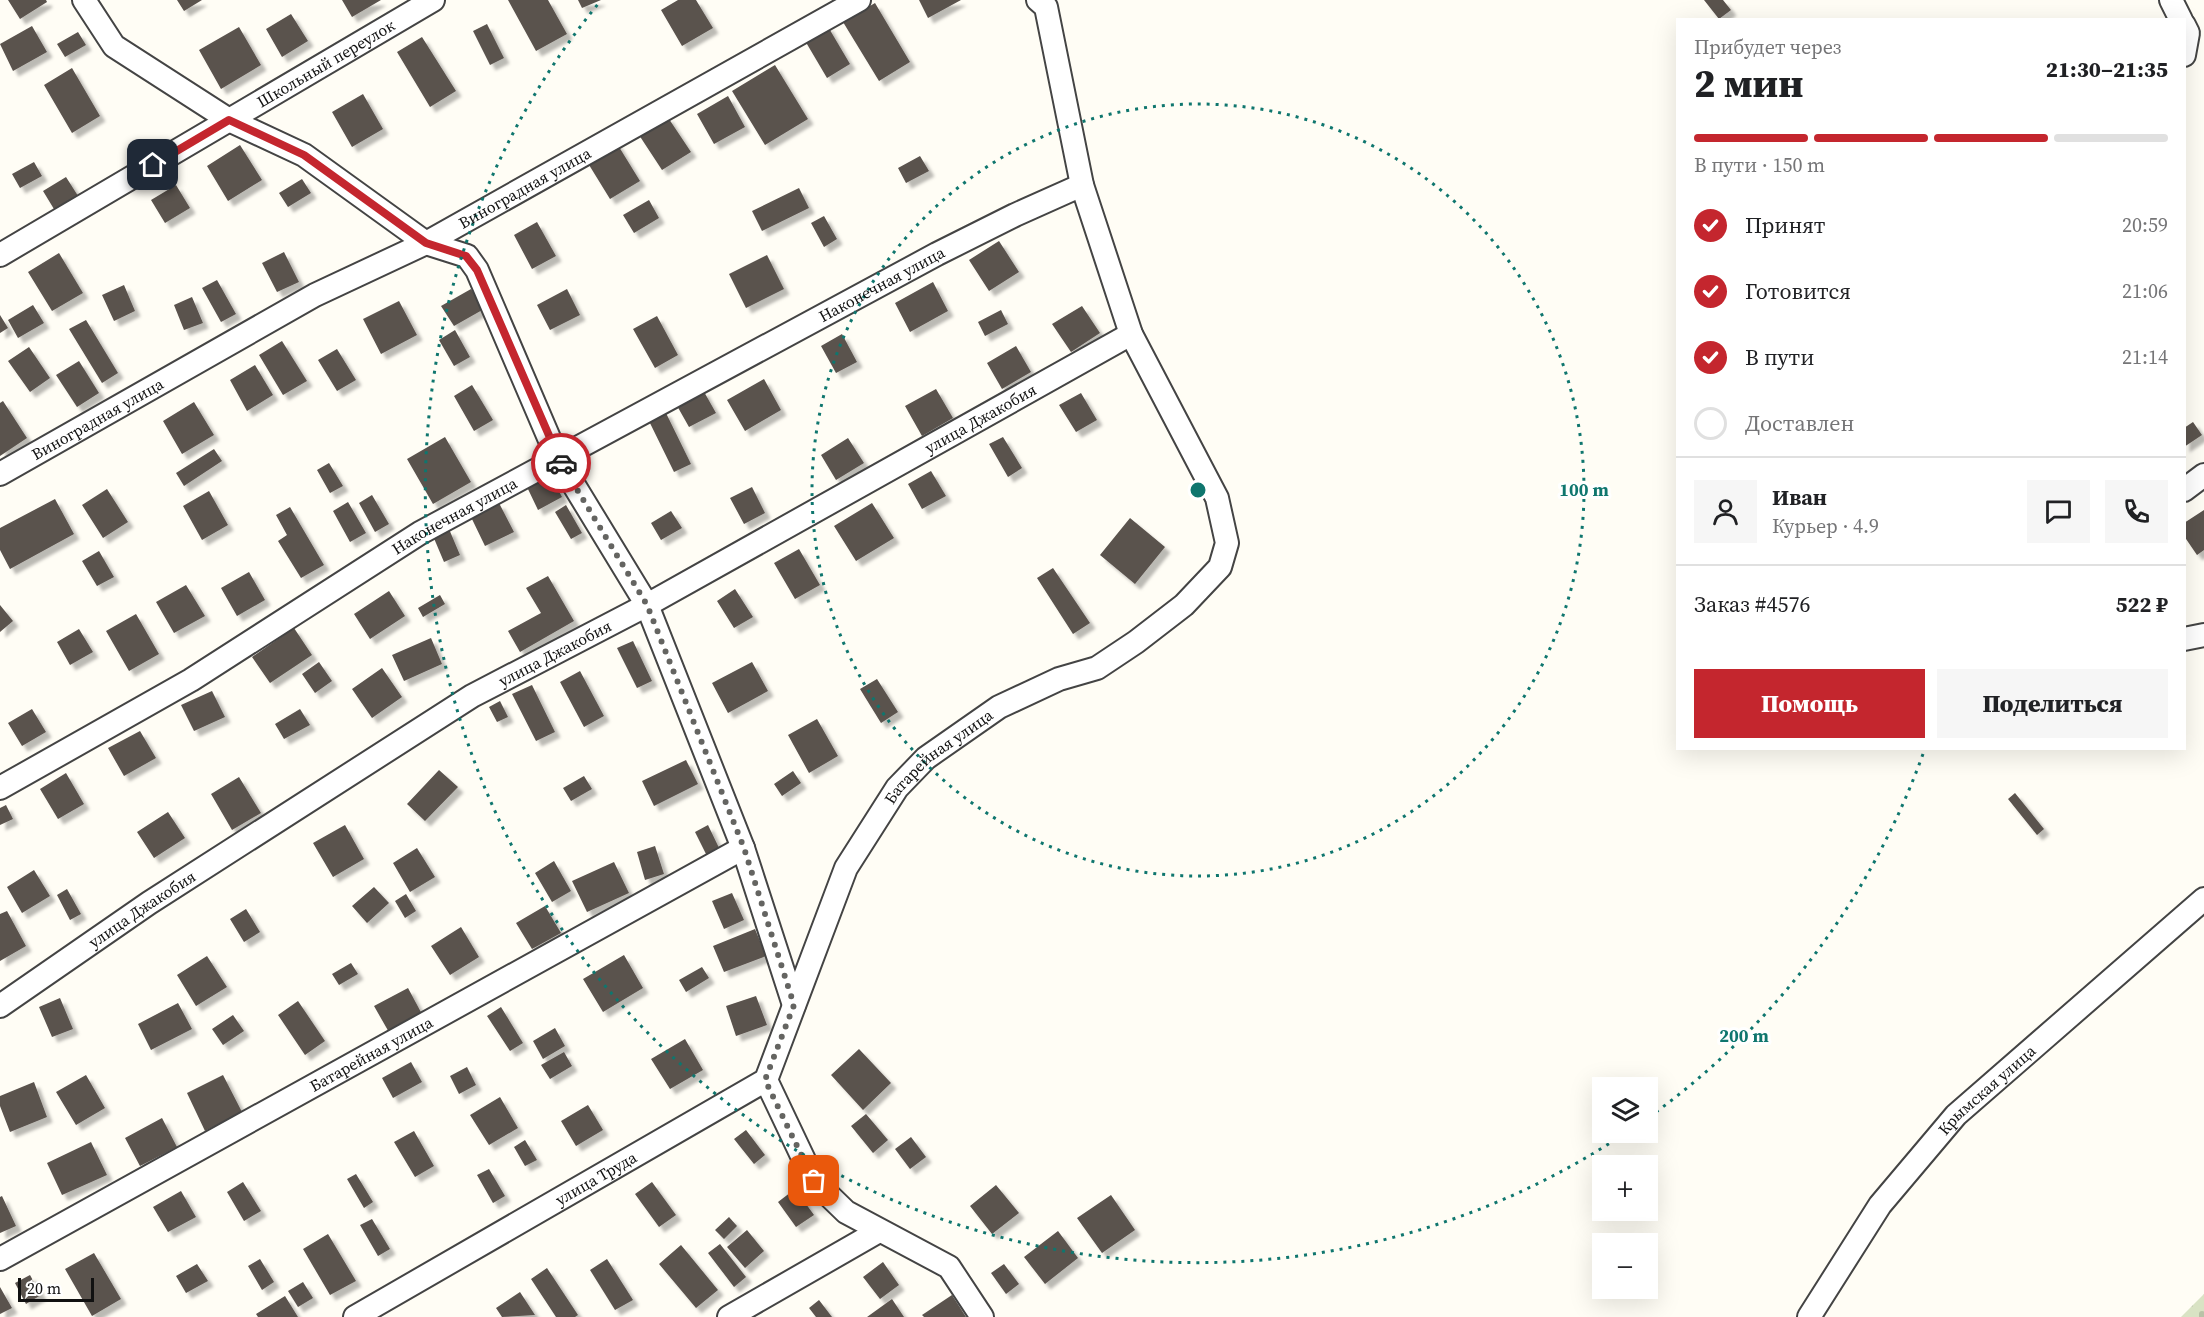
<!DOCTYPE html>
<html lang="ru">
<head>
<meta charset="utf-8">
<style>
	body { margin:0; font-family:"Source Serif 4",serif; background:#f6f6f6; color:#202124; height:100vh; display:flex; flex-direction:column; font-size:22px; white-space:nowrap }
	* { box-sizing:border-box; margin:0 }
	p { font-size:20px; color:#757577 }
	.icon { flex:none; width:33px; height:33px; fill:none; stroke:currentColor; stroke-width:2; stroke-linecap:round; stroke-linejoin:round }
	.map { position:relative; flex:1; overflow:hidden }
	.panel { position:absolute; left:1676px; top:18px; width:510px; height:732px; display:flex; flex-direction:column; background:#fff; border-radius:0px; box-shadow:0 6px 24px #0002 }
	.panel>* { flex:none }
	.fabs { position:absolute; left:1592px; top:1077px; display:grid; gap:12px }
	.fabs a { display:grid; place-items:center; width:66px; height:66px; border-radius:0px; background:#fff; box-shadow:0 6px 24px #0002; font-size:30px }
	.scale { position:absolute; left:18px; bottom:15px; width:76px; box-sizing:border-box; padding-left:6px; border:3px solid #111; border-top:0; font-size:16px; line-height:21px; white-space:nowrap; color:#111; -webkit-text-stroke:4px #fff; paint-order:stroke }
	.pin { position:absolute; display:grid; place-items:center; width:51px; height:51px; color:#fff; margin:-26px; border-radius:12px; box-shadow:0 3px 9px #0006 }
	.courier { position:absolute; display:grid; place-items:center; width:60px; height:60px; margin:-30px; border:4px solid #c4262e; border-radius:50%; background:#fff; color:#222; box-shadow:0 2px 8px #0007 }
	.summary em { font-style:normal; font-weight:800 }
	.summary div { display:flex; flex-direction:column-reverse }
	.summary { display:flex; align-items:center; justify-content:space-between; height:102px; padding:0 18px }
	h1 { font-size:39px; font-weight:800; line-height:45px }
	.bar { display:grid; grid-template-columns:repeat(4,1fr); gap:9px 6px; align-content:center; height:72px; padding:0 18px }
	.bar i { height:8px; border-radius:4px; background:#e0e0e0 }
	.bar .selected { background:#c4262e }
	.bar p { grid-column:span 4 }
	.line { display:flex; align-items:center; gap:15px; padding:0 18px; border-top:2px solid #e0e0e0 }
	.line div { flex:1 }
	.round { display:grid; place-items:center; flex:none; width:63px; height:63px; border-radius:0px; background:#f6f6f6 }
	ol { padding:0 18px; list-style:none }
	li { display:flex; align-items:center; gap:18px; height:66px }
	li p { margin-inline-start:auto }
	li .icon { padding:6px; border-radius:50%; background:#c4262e; color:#fff; stroke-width:4 }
	li:last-child { color:#757577 }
	li i { width:33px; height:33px; border:3px solid #e0e0e0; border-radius:50% }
	.cta { display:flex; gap:12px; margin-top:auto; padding:12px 18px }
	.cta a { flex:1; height:69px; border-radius:0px; background:#c4262e; color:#fff; font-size:24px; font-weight:800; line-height:69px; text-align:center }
	.cta a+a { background:#f6f6f6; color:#202124 }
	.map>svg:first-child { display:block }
	.cemetery { fill:url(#cemetery-stones) }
	.building { fill:#5a524d; filter:url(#shadow) }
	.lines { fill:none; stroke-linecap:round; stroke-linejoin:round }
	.minor-casing { stroke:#444; stroke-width:26 }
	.minor { stroke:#fff; stroke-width:22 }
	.done { stroke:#646461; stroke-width:6; stroke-dasharray:0 10.8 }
	.route { stroke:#c4262e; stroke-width:8 }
	.ring { fill:none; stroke:#0f766e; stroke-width:3; stroke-dasharray:3 6 }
	.labels { text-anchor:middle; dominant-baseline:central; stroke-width:6; stroke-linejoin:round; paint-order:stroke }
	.street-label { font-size:16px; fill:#111; stroke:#fff }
	.centre { fill:#0f766e; stroke:#fff; stroke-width:3 }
	.ring-label { font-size:18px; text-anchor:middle; font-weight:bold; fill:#0f766e; stroke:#fff; stroke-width:6; stroke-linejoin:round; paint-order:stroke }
</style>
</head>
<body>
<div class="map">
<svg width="2204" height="1317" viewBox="0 0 2204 1317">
	<defs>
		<pattern id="cemetery-stones" width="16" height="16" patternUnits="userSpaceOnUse" patternTransform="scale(1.5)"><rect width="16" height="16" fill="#d9e3c4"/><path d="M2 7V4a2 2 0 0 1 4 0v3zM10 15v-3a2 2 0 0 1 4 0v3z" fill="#b9c2a7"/></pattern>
		<filter id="shadow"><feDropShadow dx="5.5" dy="5.5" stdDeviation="1.5" flood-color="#0004"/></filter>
	</defs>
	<rect width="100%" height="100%" fill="#fffdf5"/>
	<path class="cemetery" d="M2204,1294V1317H2181Z"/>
	<path class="building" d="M8,0H46L47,2L20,19Z
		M177,0H202L184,11Z
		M342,0H381L352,17Z
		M508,0H548L567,34L536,51Z
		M578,0H601L582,8Z
		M678,0H696L713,28L682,46L661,10Z
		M919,0H961L928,18Z
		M1704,0H1723L1731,10L1719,19Z
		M875,3L910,62L879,81L843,22Z
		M291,14L308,41L282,57L266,29Z
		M487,24L504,58L490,65L473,31Z
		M827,25L850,64L827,78L804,39Z
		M32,26L47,52L13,71L0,44Z
		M239,27L261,65L221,89L199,50Z
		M78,32L86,45L65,57L57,44Z
		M422,37L456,91L430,107L397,52Z
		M775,65L808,119L765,145L732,91Z
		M72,68L100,116L72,133L44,85Z
		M363,94L383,129L352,147L332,112Z
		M728,96L745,127L714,144L697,114Z
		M667,116L691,152L662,170L639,135Z
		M616,142L640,181L610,199L586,160Z
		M240,145L262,180L228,201L207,166Z
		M920,156L929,171L906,183L898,168Z
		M34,162L42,176L20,188L12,174Z
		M66,177L80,199L57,214L43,191Z
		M302,179L311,193L288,207L279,193Z
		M176,185L190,208L165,223L151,200Z
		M799,188L809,208L762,231L752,211Z
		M649,200L659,218L634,233L623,215Z
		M824,216L837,239L824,247L811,223Z
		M537,222L556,256L532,269L514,235Z
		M999,241L1019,272L989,291L969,260Z
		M284,252L299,282L277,292L262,263Z
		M59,253L83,293L52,311L28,272Z
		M767,255L784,289L746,308L729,274Z
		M217,280L236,314L221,322L202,288Z
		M933,282L948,311L910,332L895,303Z
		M124,285L135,311L114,321L102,295Z
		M471,289L484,309L454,326L441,306Z
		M567,289L580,315L550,330L537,305Z
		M192,297L203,323L184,330L174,305Z
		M399,301L417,335L381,354L363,319Z
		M33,305L44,323L18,338L8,320Z
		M1082,306L1100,333L1071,352L1052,324Z
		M1001,310L1008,324L985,336L978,322Z
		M0,315L8,328L0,333Z
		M657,316L678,355L655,368L633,329Z
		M86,320L118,373L102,383L69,329Z
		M455,330L470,357L454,366L439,340Z
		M842,334L857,362L836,373L821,346Z
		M282,341L307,381L283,395L259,355Z
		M1016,346L1031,372L1002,389L987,363Z
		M29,347L50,378L30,392L8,361Z
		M337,349L356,380L337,391L318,360Z
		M79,361L99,393L77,407L56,375Z
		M255,365L273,395L247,411L230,380Z
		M764,379L781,410L745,431L727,400Z
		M472,385L493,420L474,431L454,396Z
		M936,389L953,418L922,436L905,406Z
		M703,390L716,413L689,427L676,404Z
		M1081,393L1097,420L1076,432L1059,405Z
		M3,401L27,438L0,456V403Z
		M194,402L214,435L182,454L163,421Z
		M665,411L691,464L674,472L648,419Z
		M2193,422L2202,435L2184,447V428Z
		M445,437L471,482L433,504L407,459Z
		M1003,437L1022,468L1008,477L989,444Z
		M848,438L864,463L836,480L821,455Z
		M214,449L222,461L184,486L176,473Z
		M329,463L343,486L330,493L317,470Z
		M931,471L946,496L922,509L908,484Z
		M550,474L562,497L538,510L527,487Z
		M752,487L765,513L744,524L730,498Z
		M107,489L128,522L103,538L82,505Z
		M209,491L228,525L202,540L183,506Z
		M372,495L389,524L375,532L359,503Z
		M55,499L74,534L10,569L0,550V528Z
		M348,502L366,533L350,542L333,511Z
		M499,503L514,532L485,546L471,517Z
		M872,503L894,538L856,561L834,526Z
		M566,505L582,533L571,539L555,512Z
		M290,507L324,565L301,578L278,541L287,535L276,515Z
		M2204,510V550L2197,555L2184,536V523Z
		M671,511L682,528L661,540L651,523Z
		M1130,518L1165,547L1135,584L1100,555Z
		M449,529L460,555L444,562L433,536Z
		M799,549L820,585L795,599L774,563Z
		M99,551L114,577L97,586L82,561Z
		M1053,568L1090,623L1073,634L1037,578Z
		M249,572L265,600L237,616L221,588Z
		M548,576L574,621L520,652L508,631L541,613L526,588Z
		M186,585L205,616L174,633L156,602Z
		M735,589L753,617L734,628L717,601Z
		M389,591L405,616L370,639L354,614Z
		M440,595L445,604L423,617L418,608Z
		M0,605L13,621L0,632Z
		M136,614L159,654L129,671L106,631Z
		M294,628L312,655L270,683L252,657Z
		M79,629L93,652L70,665L57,642Z
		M431,638L442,664L404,681L392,655Z
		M633,641L652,681L637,688L617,648Z
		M319,662L332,681L315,693L302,674Z
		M752,662L768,691L728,713L712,683Z
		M382,668L402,697L372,718L352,689Z
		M580,671L604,716L584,727L560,682Z
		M877,679L898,712L881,723L860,689Z
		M532,685L555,732L536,741L512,694Z
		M212,691L225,717L194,731L181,705Z
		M500,701L508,717L497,722L489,707Z
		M32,709L46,732L22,746L8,723Z
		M300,709L310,725L284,739L275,724Z
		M817,719L838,756L809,773L788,735Z
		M140,731L156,758L124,776L108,748Z
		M686,760L698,784L654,806L642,781Z
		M439,770L458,787L425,821L407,804Z
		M793,771L801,783L782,796L774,784Z
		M66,773L84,804L58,819L40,789Z
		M584,776L592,789L571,801L563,788Z
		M239,777L261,813L232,830L211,794Z
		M2015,793L2044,829L2037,835L2008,799Z
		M6,805L13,819L0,825V808Z
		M168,812L185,838L154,858L137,832Z
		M345,825L364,859L333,877L313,843Z
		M708,825L720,850L707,856L695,832Z
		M655,846L664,874L645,880L637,852Z
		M417,848L435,877L410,892L393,863Z
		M554,861L571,891L552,902L535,873Z
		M614,862L629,893L587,912L572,881Z
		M34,870L50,896L22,913L7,887Z
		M374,887L389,903L367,923L352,906Z
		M67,889L81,914L70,920L57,895Z
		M732,893L744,920L724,929L712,901Z
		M406,894L416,911L405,918L395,901Z
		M545,906L561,933L532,949L516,923Z
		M246,909L260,932L244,942L230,919Z
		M7,911L26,946L0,961V914Z
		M461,927L479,957L450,975L431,946Z
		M755,929L766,956L724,972L713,946Z
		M624,955L643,988L603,1012L583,979Z
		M207,956L227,987L196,1006L177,975Z
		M351,963L358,974L339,985L332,974Z
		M702,967L709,978L686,992L679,980Z
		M408,988L423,1016L390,1034L374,1006Z
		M756,996L767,1025L736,1036L726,1006Z
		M60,998L73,1029L52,1037L39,1007Z
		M298,1001L325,1041L305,1055L278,1015Z
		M178,1003L192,1029L151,1050L138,1024Z
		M501,1007L523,1043L510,1051L487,1016Z
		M233,1015L244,1031L223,1045L212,1029Z
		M555,1028L565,1046L543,1059L533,1041Z
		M685,1039L703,1070L670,1089L651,1059Z
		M859,1049L891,1083L863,1110L831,1075Z
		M564,1052L572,1066L550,1079L541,1065Z
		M411,1062L422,1082L393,1098L382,1078Z
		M467,1067L476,1085L459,1094L450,1076Z
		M86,1075L105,1108L76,1125L56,1092Z
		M223,1075L242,1112L205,1131L187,1093Z
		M34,1082L47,1117L10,1132L0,1106V1096Z
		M500,1097L518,1128L489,1145L470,1115Z
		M588,1105L603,1130L576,1146L561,1121Z
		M866,1114L888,1140L873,1153L851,1126Z
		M162,1118L177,1147L140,1166L125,1138Z
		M746,1130L765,1155L754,1164L734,1139Z
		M414,1131L434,1166L415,1177L394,1142Z
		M911,1137L926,1157L910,1169L895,1149Z
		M525,1140L537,1160L525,1166L514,1147Z
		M91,1142L107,1175L62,1195L47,1163Z
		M489,1169L505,1196L493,1203L477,1175Z
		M356,1174L373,1202L364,1208L347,1179Z
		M243,1182L261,1211L244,1221L227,1192Z
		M652,1182L676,1215L659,1227L635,1194Z
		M996,1185L1019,1213L992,1234L970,1206Z
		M795,1189L814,1215L796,1227L778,1202Z
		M181,1191L196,1217L168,1232L153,1207Z
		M1111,1195L1135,1230L1102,1253L1077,1218Z
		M2,1196L16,1226L0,1233V1197Z
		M729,1217L737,1226L724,1239L715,1230Z
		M372,1219L390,1249L378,1256L360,1225Z
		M747,1230L764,1251L745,1268L727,1247Z
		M1058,1231L1078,1258L1045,1284L1024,1257Z
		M328,1234L356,1281L330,1295L303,1249Z
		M720,1244L746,1277L734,1287L708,1253Z
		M681,1245L718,1290L696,1308L659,1264Z
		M94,1253L121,1299L92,1316L65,1269Z
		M260,1259L274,1282L262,1290L248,1266Z
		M607,1259L633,1300L615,1310L590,1270Z
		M883,1262L899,1285L880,1299L863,1277Z
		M197,1264L208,1281L186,1293L176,1276Z
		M1004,1264L1019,1284L1006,1294L991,1273Z
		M547,1268L578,1315L575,1317H556L531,1279Z
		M30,1275L41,1295L26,1304L15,1283Z
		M303,1282L313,1298L298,1307L288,1291Z
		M0,1287L12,1308L0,1314Z
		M520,1292L535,1315L502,1317L496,1308Z
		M952,1295L966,1317H924L922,1315Z
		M285,1296L298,1317H258L256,1314Z
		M892,1299L904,1317H867Z
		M819,1300L832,1317H816L809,1308Z"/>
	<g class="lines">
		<defs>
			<g id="minor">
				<path d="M84,0L114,46L229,120L304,155L426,243L467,256L477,270L558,459L647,605L743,848L794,1005"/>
				<path d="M2171,0L2181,20"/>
				<path d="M2184,25L2188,33L2184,55"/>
				<path id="s1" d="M0,255L433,0"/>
				<path id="s2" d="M0,474L315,295L426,243L859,0"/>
				<path d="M2184,490L2204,475"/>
				<path d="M2184,639L2204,635"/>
				<path id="s3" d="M0,788L191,680L420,533L937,254L1015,215L1082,185"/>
				<path id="s4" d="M0,1006L149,903L472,696L647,605L1131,334"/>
				<path d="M766,1080L814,1181L846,1212L949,1267L982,1317"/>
				<path id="s5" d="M0,1259L743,848"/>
				<path id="s6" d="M355,1317L766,1080L846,868L897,788L926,758L999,707L1059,679L1097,668L1136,642L1184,605L1220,567L1227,543L1217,498L1131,334L1082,185L1046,7L1038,0"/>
				<path d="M729,1317L879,1231"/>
				<path id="s7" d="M1809,1317L1880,1205L1956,1115L2204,899"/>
			</g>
		</defs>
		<use href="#minor" class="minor-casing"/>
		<use href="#minor" class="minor"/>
	</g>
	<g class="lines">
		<path class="done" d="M561,463L647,605L744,848L794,1005L765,1080L814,1181"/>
		<path class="route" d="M153,165L229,120L304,155L426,243L466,256L477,270L561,463"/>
	</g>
	<g class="ring">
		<circle cx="1198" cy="490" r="386"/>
		<path d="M1923 754A772 772 0 0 1 1652 1115M1624 1134A772 772 0 0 1 598 4"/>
	</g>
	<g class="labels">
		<g class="street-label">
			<text stroke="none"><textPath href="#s1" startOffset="378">Школьный переулок</textPath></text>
			<text stroke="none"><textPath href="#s2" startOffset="598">Виноградная улица</textPath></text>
			<text stroke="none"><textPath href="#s3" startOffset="1016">Наконечная улица</textPath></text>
			<text stroke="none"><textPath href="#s4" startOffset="1144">улица Джакобия</textPath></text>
			<text stroke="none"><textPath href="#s2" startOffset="112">Виноградная улица</textPath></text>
			<text stroke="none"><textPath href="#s3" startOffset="530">Наконечная улица</textPath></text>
			<text stroke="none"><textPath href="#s4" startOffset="658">улица Джакобия</textPath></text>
			<text stroke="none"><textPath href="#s6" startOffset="848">Батарейная улица</textPath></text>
			<text stroke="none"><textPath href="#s4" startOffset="172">улица Джакобия</textPath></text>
			<text stroke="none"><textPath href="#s5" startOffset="424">Батарейная улица</textPath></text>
			<text stroke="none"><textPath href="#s7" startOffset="290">Крымская улица</textPath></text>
			<text stroke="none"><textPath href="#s6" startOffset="278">улица Труда</textPath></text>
		</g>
	</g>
	<circle cx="1198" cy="490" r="9" class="centre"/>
	<g class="ring-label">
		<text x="1584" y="496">100 m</text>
		<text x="1744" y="1042">200 m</text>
	</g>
</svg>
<div class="fabs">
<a><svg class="icon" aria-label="layers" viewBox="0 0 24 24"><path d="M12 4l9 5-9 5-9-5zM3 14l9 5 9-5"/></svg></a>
<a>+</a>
<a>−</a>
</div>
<div class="scale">20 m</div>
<div class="pin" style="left:814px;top:1181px;background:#ea580c"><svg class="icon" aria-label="bag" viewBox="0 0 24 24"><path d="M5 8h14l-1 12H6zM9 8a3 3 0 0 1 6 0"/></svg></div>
<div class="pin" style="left:153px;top:165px;background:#1f2937"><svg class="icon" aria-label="home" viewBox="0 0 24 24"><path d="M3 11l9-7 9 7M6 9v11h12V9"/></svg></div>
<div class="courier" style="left:561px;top:463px"><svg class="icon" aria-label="car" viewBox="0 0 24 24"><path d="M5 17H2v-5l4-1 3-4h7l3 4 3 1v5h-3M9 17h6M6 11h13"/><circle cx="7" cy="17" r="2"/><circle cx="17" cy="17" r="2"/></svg></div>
<section class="panel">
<div class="summary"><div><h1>2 мин</h1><p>Прибудет через</p></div><em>21:30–21:35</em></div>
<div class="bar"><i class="selected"></i><i class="selected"></i><i class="selected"></i><i></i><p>В пути · 150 m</p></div>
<ol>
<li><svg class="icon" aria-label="check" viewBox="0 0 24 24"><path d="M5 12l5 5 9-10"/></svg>Принят<p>20:59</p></li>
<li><svg class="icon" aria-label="check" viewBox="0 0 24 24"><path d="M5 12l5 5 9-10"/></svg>Готовится<p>21:06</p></li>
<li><svg class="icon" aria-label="check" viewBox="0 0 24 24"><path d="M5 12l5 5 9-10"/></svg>В пути<p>21:14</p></li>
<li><i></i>Доставлен</li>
</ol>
<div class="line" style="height:108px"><a class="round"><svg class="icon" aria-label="person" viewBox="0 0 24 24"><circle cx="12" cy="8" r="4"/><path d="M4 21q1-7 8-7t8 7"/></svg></a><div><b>Иван</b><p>Курьер · 4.9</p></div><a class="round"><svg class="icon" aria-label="chat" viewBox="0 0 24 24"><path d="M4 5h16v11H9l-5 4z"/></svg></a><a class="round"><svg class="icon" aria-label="phone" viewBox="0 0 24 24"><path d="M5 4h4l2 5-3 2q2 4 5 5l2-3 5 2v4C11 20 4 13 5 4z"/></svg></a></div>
<div class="line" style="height:78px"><div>Заказ #4576</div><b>522 ₽</b></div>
<div class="cta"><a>Помощь</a><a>Поделиться</a></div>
</section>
</div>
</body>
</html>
